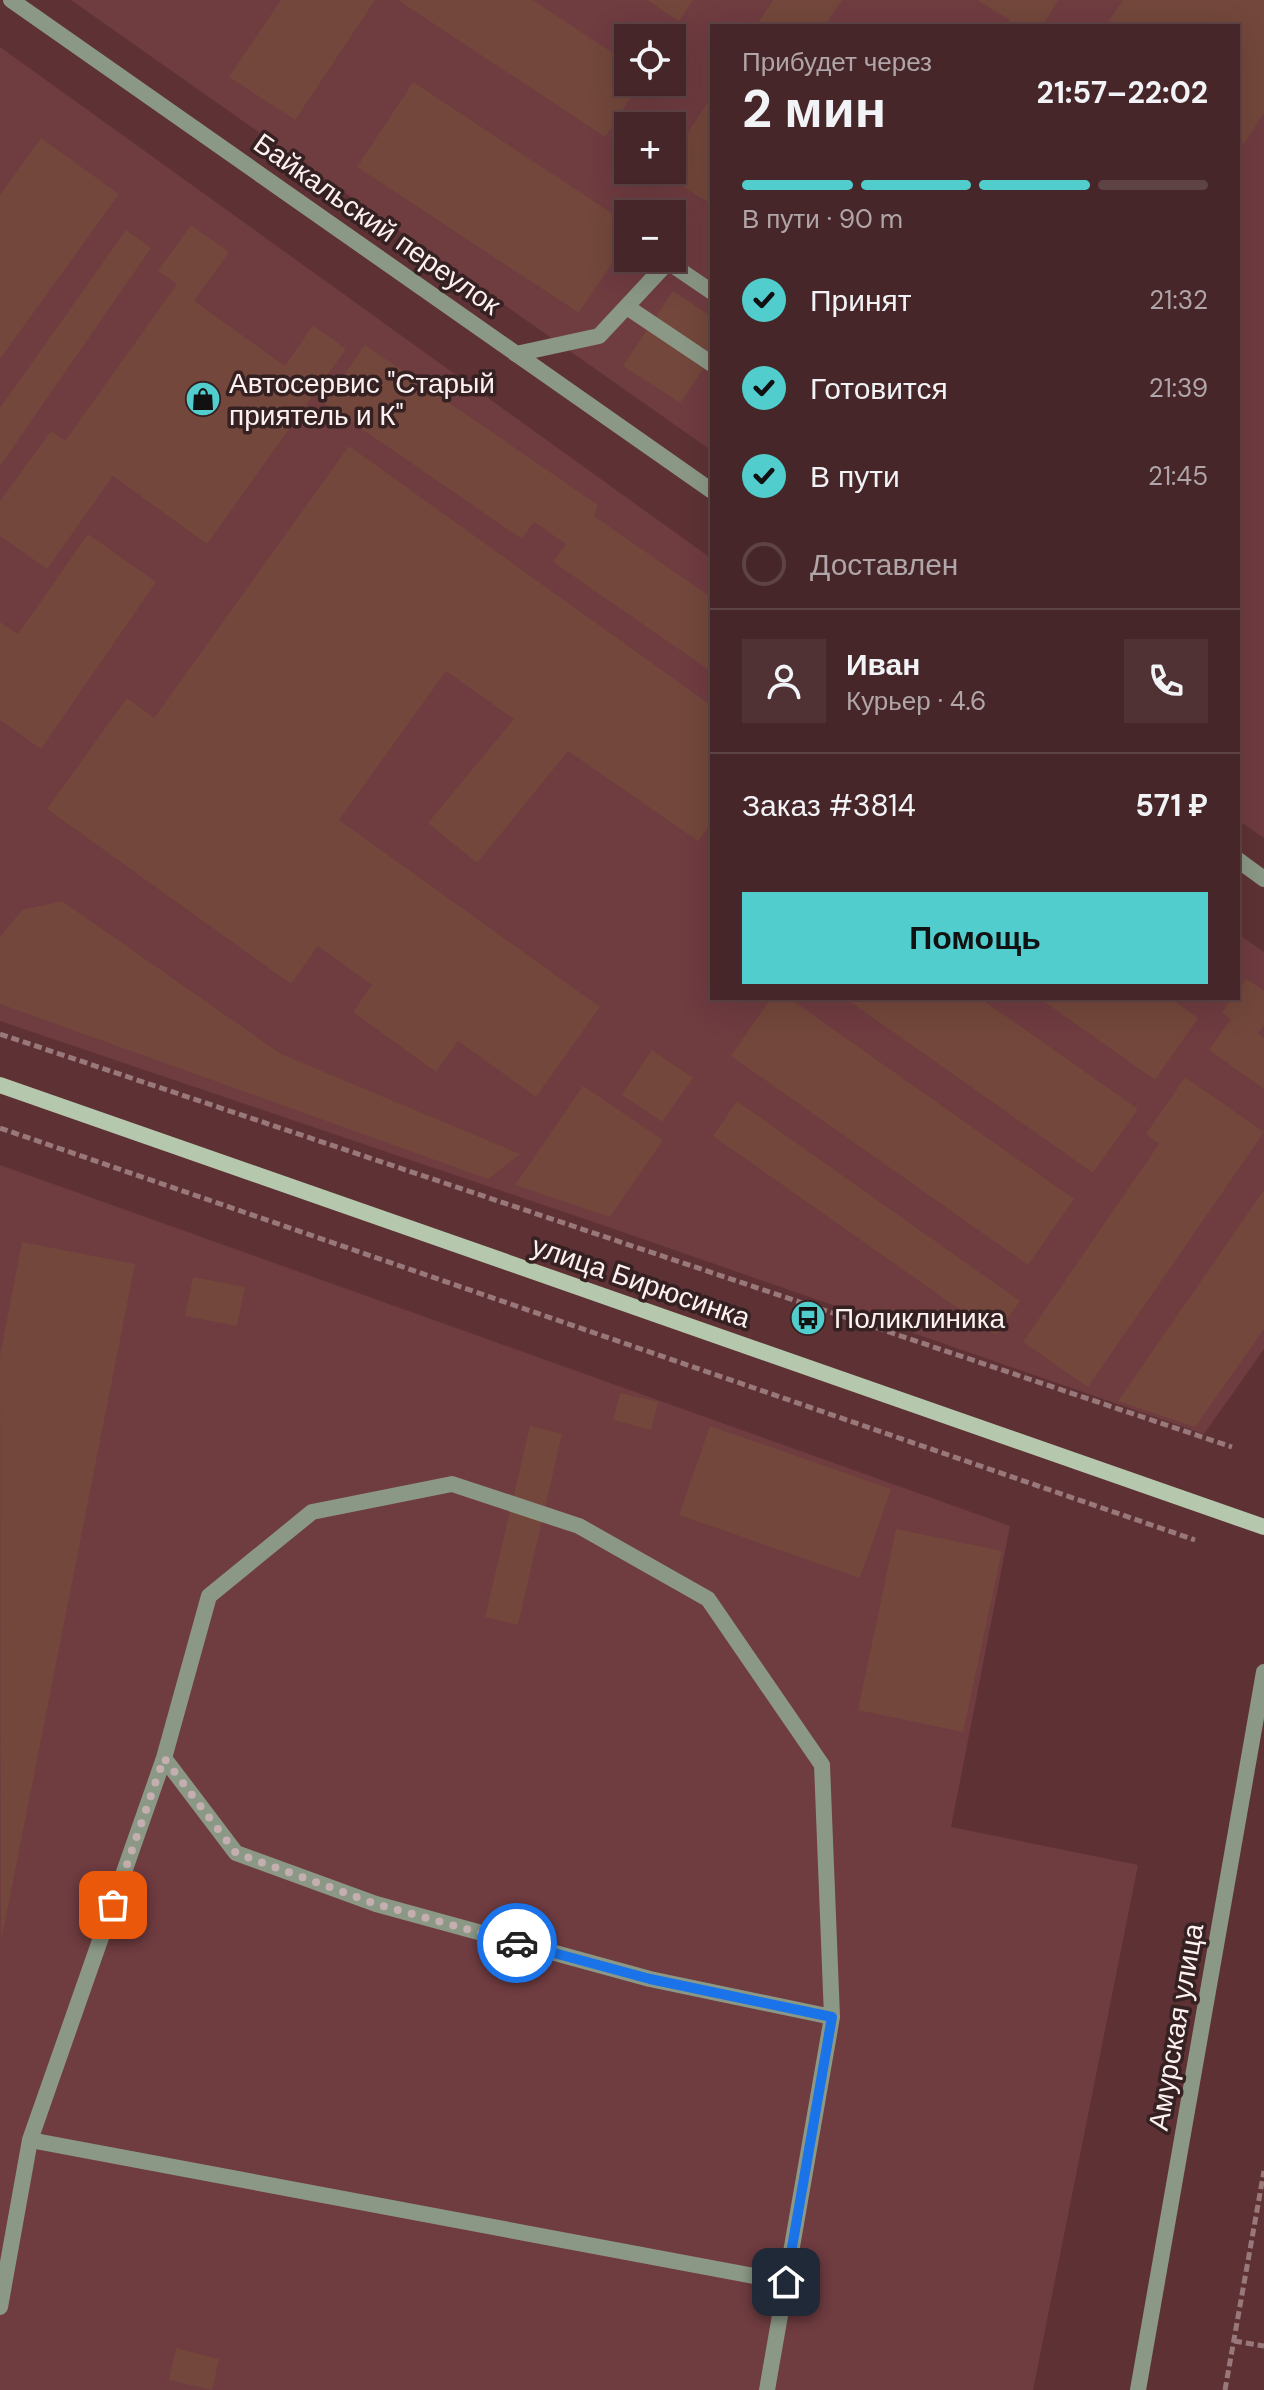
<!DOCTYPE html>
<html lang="ru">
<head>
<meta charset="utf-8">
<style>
	body { margin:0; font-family:"DM Sans",sans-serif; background:#503234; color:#f1f3f6; height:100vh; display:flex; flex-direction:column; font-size:30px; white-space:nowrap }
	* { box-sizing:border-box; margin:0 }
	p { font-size:26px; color:#b0a5a8 }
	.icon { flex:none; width:44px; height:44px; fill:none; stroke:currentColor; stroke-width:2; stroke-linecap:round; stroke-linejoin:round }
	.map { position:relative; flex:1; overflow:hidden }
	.details { position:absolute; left:710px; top:24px; width:530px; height:976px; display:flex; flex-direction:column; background:#462628; border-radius:0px; box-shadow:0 8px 32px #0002,0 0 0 2px #5e4345 }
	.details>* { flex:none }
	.controls { position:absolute; left:614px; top:24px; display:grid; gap:16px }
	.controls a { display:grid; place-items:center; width:72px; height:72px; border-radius:0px; background:#462628; box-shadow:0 8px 32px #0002,0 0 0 2px #5e4345; font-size:40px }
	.pin { position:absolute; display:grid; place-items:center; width:68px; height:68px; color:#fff; margin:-34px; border-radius:16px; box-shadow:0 4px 12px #0006 }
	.courier { position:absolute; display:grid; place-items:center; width:80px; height:80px; margin:-40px; border:6px solid #1a73e8; border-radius:50%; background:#fff; color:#222; box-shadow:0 2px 10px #0007 }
	.headline em { font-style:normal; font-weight:700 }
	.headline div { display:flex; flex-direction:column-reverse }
	.headline { display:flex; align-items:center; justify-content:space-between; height:136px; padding:0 32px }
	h1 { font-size:52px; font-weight:700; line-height:60px }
	.bar { display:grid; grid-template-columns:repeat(4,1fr); gap:12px 8px; align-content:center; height:96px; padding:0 32px }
	.bar i { height:10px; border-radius:6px; background:#5e4345 }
	.bar .on { background:#52cdce }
	.bar p { grid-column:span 4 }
	.line { display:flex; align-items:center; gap:20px; padding:0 32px; border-top:2px solid #5e4345 }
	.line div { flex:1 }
	.round { display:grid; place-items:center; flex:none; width:84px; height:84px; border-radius:0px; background:#503234 }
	ol { padding:0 32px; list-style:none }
	li { display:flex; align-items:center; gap:24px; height:88px }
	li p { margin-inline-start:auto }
	li .icon { padding:8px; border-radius:50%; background:#52cdce; color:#111; stroke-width:4 }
	li:last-child { color:#b0a5a8 }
	li i { width:44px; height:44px; border:4px solid #5e4345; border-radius:50% }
	.action { display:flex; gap:16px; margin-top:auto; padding:16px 32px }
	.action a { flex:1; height:92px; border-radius:0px; background:#52cdce; color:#111; font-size:32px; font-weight:700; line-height:92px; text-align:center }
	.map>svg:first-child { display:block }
	.built { fill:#6f3c40; fill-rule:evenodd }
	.building { fill:#73473b }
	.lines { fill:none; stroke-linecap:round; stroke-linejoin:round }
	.path { stroke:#98787a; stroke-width:5; stroke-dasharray:8 4; stroke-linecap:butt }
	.service { stroke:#8b9886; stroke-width:16 }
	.minor { stroke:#8b9886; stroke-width:16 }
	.tertiary { stroke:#8b9886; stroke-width:16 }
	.secondary { stroke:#b5c8ad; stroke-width:16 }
	.done { stroke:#c5aeaf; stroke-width:8; stroke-dasharray:0 14.4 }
	.route { stroke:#1a73e8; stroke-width:10 }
	.labels { text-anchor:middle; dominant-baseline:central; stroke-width:7; stroke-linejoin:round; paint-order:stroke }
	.street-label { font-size:28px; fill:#fcf0f0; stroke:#362122 }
	.poi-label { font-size:28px; fill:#fcf0f0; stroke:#362122; text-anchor:start }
</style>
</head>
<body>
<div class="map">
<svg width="1264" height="2390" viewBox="0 0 1264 2390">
	<rect width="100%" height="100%" fill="#5e3235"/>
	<path class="built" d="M71,0H1264V838L1238,820V26H712V451ZM628,38H672V82H628ZM628,126H672V170H628ZM628,214H672V258H628Z
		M0,47L712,559V998H1238V934L1264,952V1349L1204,1434L611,1228L0,1021Z
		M0,1165L1010,1526L951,1827L1138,1865L1033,2390H0Z"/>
	<path class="building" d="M281,0H375L295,120L229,77Z
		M398,0H533L628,63V82H641L605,137Z
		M647,0H693L679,21Z
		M773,0H842L825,26H756Z
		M977,0H1058L1042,26H1007L1010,20Z
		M1123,0H1264V113L1238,153V26H1105Z
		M413,82L628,224V239L579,313L357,167Z
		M712,95V205L662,173L664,170H672V158Z
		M41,138L119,194L0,359V195Z
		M191,225L229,252L194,301L285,366L313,325L346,349L207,544L113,476L47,569L0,536V501L51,431L65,441L177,284L158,271Z
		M126,230L151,248L0,466V408Z
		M673,291L712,317V356L680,403L623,366Z
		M365,345L598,505L594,516L712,598V672L553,562L566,544L534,522L522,539L324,403Z
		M349,446L712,706V822L698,841L568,751L477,863L428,823L514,719L446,671L339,820L600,1007L536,1097L458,1041L436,1072L353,1012L372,985L318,946L291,984L47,809L127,698L154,718Z
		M88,534L156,582L41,749L0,720V622L18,634Z
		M62,901L281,1054L520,1154L488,1179L0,1004V937L22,910Z
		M1246,979L1264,991V1025L1258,1034L1264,1038V1089L1209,1050L1231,1019L1222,1013L1232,998H1238V990Z
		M771,998H789L1074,1199L1028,1265L731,1056Z
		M845,998H980L1138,1109L1093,1173Z
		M1039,998H1170L1198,1018L1155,1080Z
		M652,1050L693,1078L662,1122L622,1095Z
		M1185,1077L1264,1132L1088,1387L1023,1342L1159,1144L1146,1134Z
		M583,1086L663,1140L610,1217L515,1185Z
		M737,1101L1020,1301L996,1335L713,1136Z
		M1264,1190V1329L1195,1427L1118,1401Z
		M22,1242L135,1264L1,1942L0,1356Z
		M193,1277L245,1287L237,1326L185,1316Z
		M620,1393L658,1402L651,1430L613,1420Z
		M530,1426L562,1434L518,1625L485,1617Z
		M710,1426L891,1489L860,1578L679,1515Z
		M896,1529L1002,1551L963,1732L858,1710Z
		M176,2348L219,2359L212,2390L169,2380Z"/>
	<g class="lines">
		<path class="path" d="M0,1034L1232,1447
			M0,1128L1195,1540
			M1234,2341L1264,2346
			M1225,2390L1264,2171"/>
		<path class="service" d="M627,307L712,364
			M516,354L599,336L668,262L712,292
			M30,2140L786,2282
			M0,2307L30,2140L164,1758
			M767,2390L832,2017L822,1765L708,1599L579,1526L452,1484L312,1512L209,1596L164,1758L236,1853L376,1904L650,1979L832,2017"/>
		<path class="minor" d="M11,0L712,491
			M1238,860L1264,879"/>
		<path class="tertiary" d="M1138,2390L1264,1672"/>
		<path class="secondary" d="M0,1085L1264,1527"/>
	</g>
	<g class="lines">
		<path class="done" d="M113,1905L164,1758L236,1853L376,1904L517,1943"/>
		<path class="route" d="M517,1943L650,1979L832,2017L786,2282"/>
	</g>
	<defs>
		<symbol id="shop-disc" viewBox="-11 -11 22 22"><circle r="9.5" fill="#52cdce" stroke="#362122"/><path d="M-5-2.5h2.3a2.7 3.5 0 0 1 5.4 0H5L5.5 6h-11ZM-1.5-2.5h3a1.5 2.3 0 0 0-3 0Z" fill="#111"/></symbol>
		<symbol id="bus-disc" viewBox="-11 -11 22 22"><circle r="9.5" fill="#52cdce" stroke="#362122"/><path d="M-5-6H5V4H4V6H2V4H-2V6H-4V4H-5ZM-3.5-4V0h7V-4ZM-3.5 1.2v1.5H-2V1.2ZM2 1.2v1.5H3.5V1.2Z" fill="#111"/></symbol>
	</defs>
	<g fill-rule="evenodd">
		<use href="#shop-disc" x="183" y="379" width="40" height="40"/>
		<use href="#bus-disc" x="788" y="1298" width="40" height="40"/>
	</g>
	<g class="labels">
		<g class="street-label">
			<text transform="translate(377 224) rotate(35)">Байкальский переулок</text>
			<text transform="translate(641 1282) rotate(19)">улица Бирюсинка</text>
			<text transform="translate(1176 2027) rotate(-80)">Амурская улица</text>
		</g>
		<g class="poi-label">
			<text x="229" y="383">Автосервис "Старый<tspan x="229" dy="32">приятель и К"</tspan></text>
			<text x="834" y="1318">Поликлиника</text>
		</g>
	</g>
</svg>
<div class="controls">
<a><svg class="icon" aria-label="locate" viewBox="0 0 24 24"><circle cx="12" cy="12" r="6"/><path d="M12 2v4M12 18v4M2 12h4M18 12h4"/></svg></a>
<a>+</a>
<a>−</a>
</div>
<div class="pin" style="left:113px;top:1905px;background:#ea580c"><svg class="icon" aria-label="bag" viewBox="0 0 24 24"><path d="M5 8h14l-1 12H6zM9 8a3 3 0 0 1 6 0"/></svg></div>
<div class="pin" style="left:786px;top:2282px;background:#1f2937"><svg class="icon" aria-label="home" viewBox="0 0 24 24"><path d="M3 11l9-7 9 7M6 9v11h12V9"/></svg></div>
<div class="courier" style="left:517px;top:1943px"><svg class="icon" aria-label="car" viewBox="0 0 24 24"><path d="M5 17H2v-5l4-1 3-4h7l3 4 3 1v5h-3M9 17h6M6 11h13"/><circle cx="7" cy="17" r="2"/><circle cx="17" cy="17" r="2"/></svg></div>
<section class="details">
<div class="headline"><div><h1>2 мин</h1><p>Прибудет через</p></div><em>21:57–22:02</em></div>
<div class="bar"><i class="on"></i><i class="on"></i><i class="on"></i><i></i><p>В пути · 90 m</p></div>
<ol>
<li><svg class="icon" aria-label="check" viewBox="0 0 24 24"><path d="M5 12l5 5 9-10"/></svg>Принят<p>21:32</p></li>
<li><svg class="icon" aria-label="check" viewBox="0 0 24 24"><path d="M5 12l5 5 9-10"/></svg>Готовится<p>21:39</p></li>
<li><svg class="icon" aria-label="check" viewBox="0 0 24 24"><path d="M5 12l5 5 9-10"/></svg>В пути<p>21:45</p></li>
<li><i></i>Доставлен</li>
</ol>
<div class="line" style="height:144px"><a class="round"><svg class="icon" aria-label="person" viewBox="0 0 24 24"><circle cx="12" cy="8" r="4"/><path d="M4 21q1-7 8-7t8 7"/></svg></a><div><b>Иван</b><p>Курьер · 4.6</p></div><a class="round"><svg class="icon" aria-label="phone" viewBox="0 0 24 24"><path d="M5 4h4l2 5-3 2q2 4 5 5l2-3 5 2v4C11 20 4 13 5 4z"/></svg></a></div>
<div class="line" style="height:104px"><div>Заказ #3814</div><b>571 ₽</b></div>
<div class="action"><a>Помощь</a></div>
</section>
</div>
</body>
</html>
